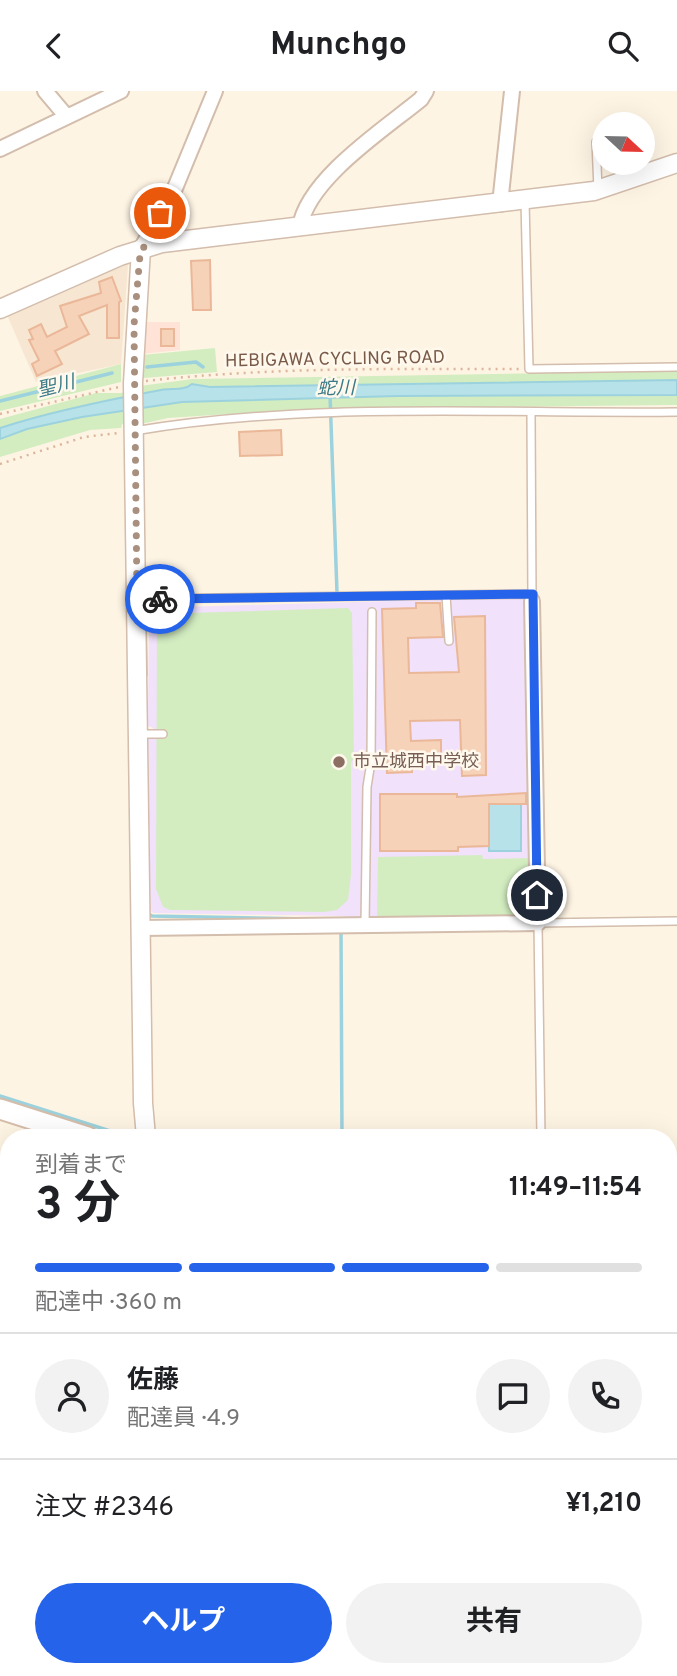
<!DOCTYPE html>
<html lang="ja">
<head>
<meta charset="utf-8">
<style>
	body { margin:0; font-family:Overpass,"Noto Sans JP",sans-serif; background:#f2f2f2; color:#202124; height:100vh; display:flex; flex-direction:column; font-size:26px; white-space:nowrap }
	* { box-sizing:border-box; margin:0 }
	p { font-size:23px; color:#757577 }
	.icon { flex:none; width:38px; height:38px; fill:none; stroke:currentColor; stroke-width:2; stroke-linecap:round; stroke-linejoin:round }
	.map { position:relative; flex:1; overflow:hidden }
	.sheet { position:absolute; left:0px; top:1038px; width:677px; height:548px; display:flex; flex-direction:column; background:#fff; border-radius:28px 28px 0 0; box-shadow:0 7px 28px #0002 }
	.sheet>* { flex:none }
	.needle { width:46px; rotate:112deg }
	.buttons { position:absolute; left:592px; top:21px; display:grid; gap:14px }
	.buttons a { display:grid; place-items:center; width:63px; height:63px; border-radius:50%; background:#fff; box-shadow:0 7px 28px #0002; font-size:35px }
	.pin { position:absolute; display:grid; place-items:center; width:60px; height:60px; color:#fff; margin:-30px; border:4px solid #fff; border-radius:50%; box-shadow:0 2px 7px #0007 }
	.courier { position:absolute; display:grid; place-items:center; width:70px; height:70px; margin:-35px; border:5px solid #2563eb; border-radius:50%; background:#fff; color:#222; box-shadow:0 2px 9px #0007 }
	.overview em { font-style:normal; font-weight:700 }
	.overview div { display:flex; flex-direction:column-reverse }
	.overview { display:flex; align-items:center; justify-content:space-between; height:119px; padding:0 35px }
	h1 { font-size:46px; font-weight:700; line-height:52px }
	.bar { display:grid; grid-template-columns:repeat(4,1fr); gap:10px 7px; align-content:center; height:84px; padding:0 35px }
	.bar i { height:9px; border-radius:5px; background:#e0e0e0 }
	.bar .active { background:#2563eb }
	.bar p { grid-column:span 4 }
	.line { display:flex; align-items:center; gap:18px; padding:0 35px; border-top:2px solid #e0e0e0 }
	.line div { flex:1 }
	.round { display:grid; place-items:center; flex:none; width:74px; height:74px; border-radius:37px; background:#f2f2f2 }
	.button { display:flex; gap:14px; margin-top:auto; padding:14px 35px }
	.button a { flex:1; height:80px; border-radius:42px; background:#2563eb; color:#fff; font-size:28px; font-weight:700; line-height:80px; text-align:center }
	.button a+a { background:#f2f2f2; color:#202124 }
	header { display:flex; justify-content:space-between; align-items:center; height:91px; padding:0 35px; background:#fff; font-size:32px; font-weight:700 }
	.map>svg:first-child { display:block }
	.residential { fill:#f7e6d2 }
	.commercial { fill:#ffe3d7 }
	.education { fill:#f1e1fb }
	.green { fill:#d3edc1 }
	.water { fill:#b7e2ea; stroke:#9cd2dd; stroke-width:2 }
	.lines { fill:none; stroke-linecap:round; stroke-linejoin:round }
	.stream { stroke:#9cd2dd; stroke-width:3.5 }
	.building { fill:#f6d2b9; stroke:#eab898; stroke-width:2 }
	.service-casing { stroke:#d3bdac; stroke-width:10 }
	.minor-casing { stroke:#d3bdac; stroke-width:18 }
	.tertiary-casing { stroke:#d3bdac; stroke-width:21 }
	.secondary-casing { stroke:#d6bda9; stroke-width:23 }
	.path { stroke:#dbb59c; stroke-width:2.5; stroke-dasharray:2 5; stroke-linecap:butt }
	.service { stroke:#fff; stroke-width:7 }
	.minor { stroke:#fff; stroke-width:14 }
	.tertiary { stroke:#fff; stroke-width:18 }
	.secondary { stroke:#fff; stroke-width:19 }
	.done { stroke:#a88f7e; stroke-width:7; stroke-dasharray:0 12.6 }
	.route { stroke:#2563eb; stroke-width:9 }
	.education-dot { fill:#8d6e63; stroke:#fff8ec; stroke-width:2.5 }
	.labels { text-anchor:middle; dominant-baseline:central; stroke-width:5; stroke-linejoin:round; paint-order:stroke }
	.street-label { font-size:18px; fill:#795947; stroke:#fff8ec }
	.education-label { font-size:18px; fill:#785e54; stroke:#fff8ec; text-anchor:start }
	.water-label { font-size:19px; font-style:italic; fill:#3b7b87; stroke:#fff8ec }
</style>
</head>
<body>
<header><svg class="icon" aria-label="back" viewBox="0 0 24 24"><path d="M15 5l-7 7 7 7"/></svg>Munchgo<svg class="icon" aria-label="search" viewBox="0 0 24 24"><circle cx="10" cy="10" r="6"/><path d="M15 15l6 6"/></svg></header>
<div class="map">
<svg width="677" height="1585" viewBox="0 0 677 1585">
	<rect width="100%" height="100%" fill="#fef4e4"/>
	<path class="residential" d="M125,172L128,174L121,273L36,291L7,224Z"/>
	<path class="commercial" d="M143,231H180V259L141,263Z"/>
	<path class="education" d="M524,506L528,511L531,820L526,825L343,829V825L153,822L150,819L148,647L152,646L153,637L148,635L149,517Z"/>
	<path class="green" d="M215,257L217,281L144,287L139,284L142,264Z
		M121,273V291L0,320V305Z
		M677,280V289L210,296L192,293L188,297L79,316L0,337V328L96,302H121L139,298L140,295L192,288Z
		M677,304V314L307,318L168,327L141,333L139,329L122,333L121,337L90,339L0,366V348L27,338L82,326L182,311L397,305Z
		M348,517L352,522L354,666L351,672V783L348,809L337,819L324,821L170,819L163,816L156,798L157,523Z
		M482,764L483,768L530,767L531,820L526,825L377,828L378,766Z"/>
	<path class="water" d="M677,289V304L397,305L182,311L82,326L27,338L0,348V337C52,320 107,309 161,299C171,297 184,300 192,293L210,296Z
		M489,713H521V760H489Z"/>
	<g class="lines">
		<path class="stream" d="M147,276L196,271L203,276
			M330,304L337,502
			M0,310L112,282
			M145,521L146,584
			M147,822L152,825L310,828
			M341,840L342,1046
			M0,1005L129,1046
			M0,1168H9
			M668,1218L677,1220
			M668,1245L677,1247
			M0,1559H9
			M668,1572H677"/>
	</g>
	<path class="building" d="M210,169L211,219H193L191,170Z
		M112,186L121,210L119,211V247H107V214L79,225L89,243L55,260L62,273L37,285L32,273L39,269L29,249L33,248L29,239L41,233L47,246L67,236L60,215L101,202L99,191Z
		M161,238H174V255H161Z
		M281,339L282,364L240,365L239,341Z
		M416,512H440L443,546L408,547L409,582L459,581L454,526L485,525L486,684L462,685L460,629L410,630L411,650L441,649V669H411L412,681L387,682L382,518L416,517Z
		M526,702V713H489V755L458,756V760H380V703H457V706Z"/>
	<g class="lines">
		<defs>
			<path id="service" d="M596,51L598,98
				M525,110L529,278L677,276
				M531,323L532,507
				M134,340C309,310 498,323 677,321
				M446,504L449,550
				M137,508L533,503
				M138,643H163
				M365,833L367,696L371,671L372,521
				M541,1046L538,832L677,830
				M0,1362H9"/>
			<path id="minor" d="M45,0L67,26
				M0,58L121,0
				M500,113L512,0
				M300,136C307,88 386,37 421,8L426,0
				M141,158L175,97L215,0
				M141,837L538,832L532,510
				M139,1585V1577"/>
			<path id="tertiary" d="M141,158L133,292L143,1012L146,1046
				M0,218L120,165L162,152L594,100L677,72"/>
			<path id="secondary" d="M0,1018L88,1046
				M668,1232L677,1235"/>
		</defs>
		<use href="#service" class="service-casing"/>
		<use href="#minor" class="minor-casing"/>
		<use href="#tertiary" class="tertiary-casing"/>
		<use href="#secondary" class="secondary-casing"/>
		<path class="path" d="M146,290C271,276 396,278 521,278
			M0,323L119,296
			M0,373L84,346L118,342
			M668,1209L677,1211
			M668,1379L677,1380"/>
		<use href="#service" class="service"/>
		<use href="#minor" class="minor"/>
		<use href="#tertiary" class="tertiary"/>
		<use href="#secondary" class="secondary"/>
	</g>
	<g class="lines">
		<path class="done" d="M160,122L140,164L134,234L137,509L160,508"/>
		<path class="route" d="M160,508L533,503L537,804"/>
	</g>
	<circle class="education-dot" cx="339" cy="671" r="7"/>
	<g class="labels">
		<g class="street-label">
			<text transform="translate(335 269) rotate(-1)">HEBIGAWA CYCLING ROAD</text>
		</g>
		<g class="education-label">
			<text x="353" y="671">市立城西中学校</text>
		</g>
		<g class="water-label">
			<text transform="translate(56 296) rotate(-14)">聖川</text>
			<text transform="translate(336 298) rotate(-1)">蛇川</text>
		</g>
	</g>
</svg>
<div class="buttons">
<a><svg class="needle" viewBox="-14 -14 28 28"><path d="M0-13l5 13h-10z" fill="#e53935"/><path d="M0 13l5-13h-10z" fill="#757577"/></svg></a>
</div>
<div class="pin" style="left:160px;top:122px;background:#ea580c"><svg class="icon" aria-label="bag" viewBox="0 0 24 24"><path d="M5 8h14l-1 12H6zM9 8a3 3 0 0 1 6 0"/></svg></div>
<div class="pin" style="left:537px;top:804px;background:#1f2937"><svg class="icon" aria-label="home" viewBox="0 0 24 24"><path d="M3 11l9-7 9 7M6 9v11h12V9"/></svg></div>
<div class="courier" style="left:160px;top:508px"><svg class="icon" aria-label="bike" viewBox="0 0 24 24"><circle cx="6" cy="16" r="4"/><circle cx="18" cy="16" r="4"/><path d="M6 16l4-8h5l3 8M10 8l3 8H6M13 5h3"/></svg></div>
<section class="sheet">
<div class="overview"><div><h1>3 分</h1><p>到着まで</p></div><em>11:49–11:54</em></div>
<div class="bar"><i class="active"></i><i class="active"></i><i class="active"></i><i></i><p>配達中 · 360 m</p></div>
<div class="line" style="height:126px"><a class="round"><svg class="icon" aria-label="person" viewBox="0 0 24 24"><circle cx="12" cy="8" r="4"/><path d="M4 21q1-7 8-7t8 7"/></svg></a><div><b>佐藤</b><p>配達員 · 4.9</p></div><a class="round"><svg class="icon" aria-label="chat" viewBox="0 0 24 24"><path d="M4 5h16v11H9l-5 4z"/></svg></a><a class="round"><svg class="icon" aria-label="phone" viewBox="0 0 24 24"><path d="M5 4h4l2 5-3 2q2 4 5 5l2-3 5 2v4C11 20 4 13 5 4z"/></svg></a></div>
<div class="line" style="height:91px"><div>注文 #2346</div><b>¥1,210</b></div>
<div class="button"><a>ヘルプ</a><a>共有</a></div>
</section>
</div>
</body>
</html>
